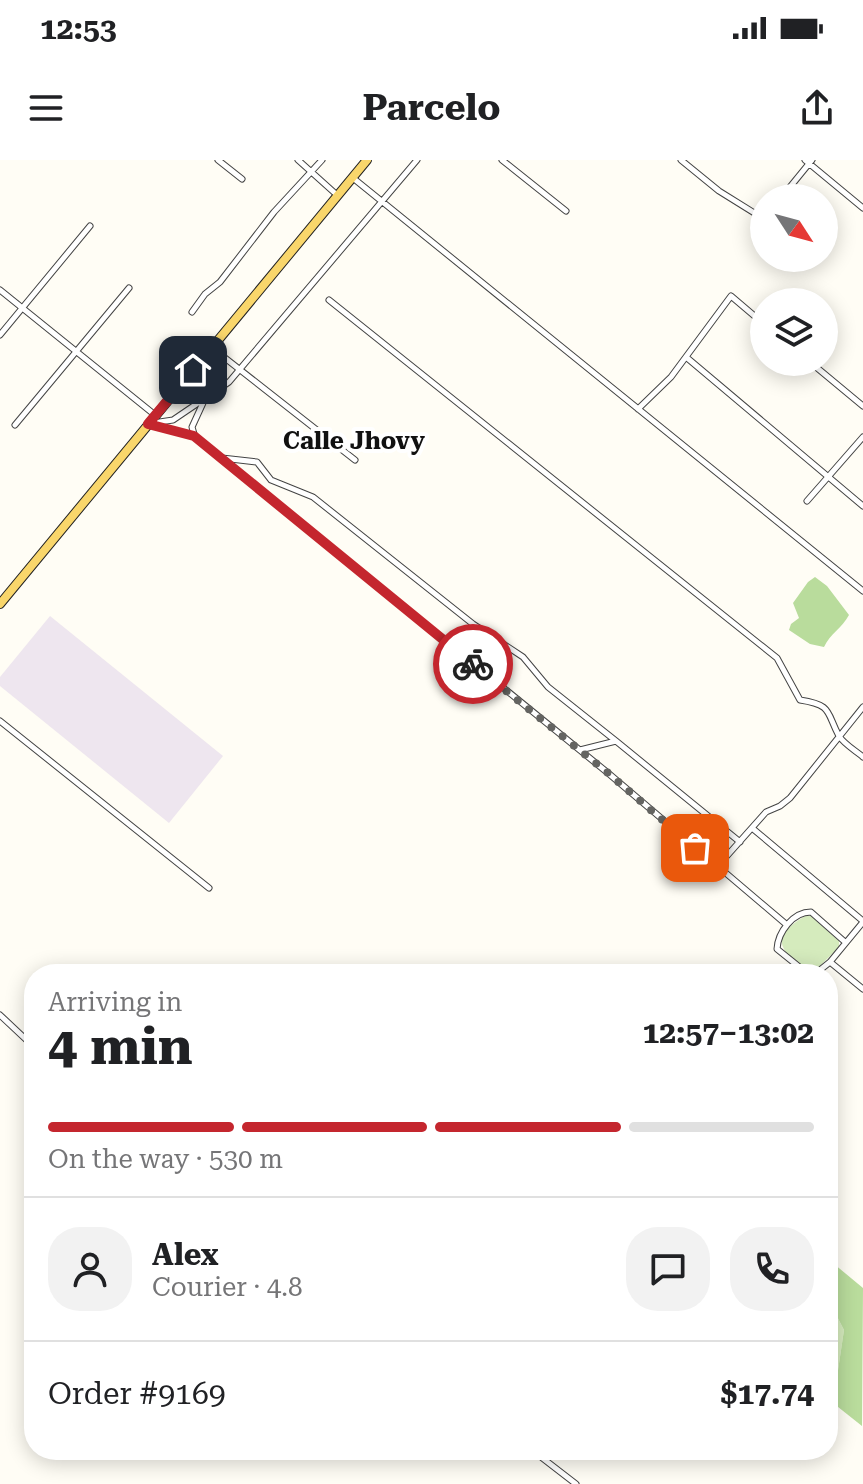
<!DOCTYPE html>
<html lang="en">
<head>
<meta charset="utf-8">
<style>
	body { margin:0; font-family:"Roboto Serif",serif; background:#f2f2f2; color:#202124; height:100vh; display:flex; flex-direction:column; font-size:30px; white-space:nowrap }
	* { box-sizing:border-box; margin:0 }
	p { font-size:26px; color:#757577 }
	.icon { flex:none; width:44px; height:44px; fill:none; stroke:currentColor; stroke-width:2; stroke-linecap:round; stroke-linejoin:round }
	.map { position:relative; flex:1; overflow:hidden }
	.details { position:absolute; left:24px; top:804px; width:814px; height:496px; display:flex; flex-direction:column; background:#fff; border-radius:32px; box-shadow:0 4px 20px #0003 }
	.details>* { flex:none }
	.needle { width:52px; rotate:126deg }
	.buttons { position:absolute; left:750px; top:24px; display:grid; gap:16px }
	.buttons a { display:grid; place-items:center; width:88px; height:88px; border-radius:50%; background:#fff; box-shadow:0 4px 20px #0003; font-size:40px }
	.pin { position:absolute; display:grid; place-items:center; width:68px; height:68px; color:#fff; margin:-34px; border-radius:16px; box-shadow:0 4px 12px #0006 }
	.courier { position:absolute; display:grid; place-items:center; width:80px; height:80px; margin:-40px; border:6px solid #c4262e; border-radius:50%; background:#fff; color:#222; box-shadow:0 2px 10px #0007 }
	.summary em { font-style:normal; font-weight:700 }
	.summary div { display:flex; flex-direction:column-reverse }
	.summary { display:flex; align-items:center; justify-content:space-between; height:136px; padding:0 24px }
	h1 { font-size:52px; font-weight:700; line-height:60px }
	.bar { display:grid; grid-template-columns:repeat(4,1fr); gap:12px 8px; align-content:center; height:96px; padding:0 24px }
	.bar i { height:10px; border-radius:6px; background:#e0e0e0 }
	.bar .on { background:#c4262e }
	.bar p { grid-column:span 4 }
	.line { display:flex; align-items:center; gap:20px; padding:0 24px; border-top:2px solid #e0e0e0 }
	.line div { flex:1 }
	.round { display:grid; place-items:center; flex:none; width:84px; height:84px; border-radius:32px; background:#f2f2f2 }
	.status { display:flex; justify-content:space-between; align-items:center; height:56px; padding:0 40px; background:#fff; direction:ltr }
	.status svg { height:22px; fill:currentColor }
	header { display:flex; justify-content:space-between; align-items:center; height:104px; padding:0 24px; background:#fff; font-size:36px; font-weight:700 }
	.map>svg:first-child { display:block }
	.industrial { fill:#eee6ef }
	.green { fill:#d5ebbd }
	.forest { fill:#b9dc9c }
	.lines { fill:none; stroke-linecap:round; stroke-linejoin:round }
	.street-casing { stroke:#444; stroke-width:7 }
	.primary-casing { stroke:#222; stroke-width:10 }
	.street { stroke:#fff; stroke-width:5 }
	.primary { stroke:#f9d66b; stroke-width:8 }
	.done { stroke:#646461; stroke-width:8; stroke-dasharray:0 14.4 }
	.route { stroke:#c4262e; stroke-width:10 }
	.labels { text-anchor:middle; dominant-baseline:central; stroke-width:8; stroke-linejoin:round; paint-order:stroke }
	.neighbourhood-label { font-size:24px; font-weight:bold; fill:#111; stroke:#fff }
</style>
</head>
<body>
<div class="status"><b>12:53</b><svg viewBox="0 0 49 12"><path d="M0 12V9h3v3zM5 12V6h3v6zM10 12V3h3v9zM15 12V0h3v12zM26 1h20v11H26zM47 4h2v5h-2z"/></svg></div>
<header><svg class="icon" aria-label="menu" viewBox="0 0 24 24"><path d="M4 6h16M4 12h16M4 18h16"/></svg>Parcelo<svg class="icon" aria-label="share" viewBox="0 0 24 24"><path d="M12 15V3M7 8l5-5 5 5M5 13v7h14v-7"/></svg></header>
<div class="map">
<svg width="863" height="1324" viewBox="0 0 863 1324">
	<rect width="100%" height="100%" fill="#fffdf5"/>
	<path class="industrial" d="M50,456L223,596L169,663L0,526V517Z"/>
	<path class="green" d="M807,755L811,756L839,781V787L814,812C806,809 799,803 792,798C770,780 788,766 807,755Z
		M828,1139L844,1170L837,1217L828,1226Z"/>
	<path class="forest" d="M815,417L827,426L849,455C842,468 830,474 824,487L810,484L789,470L791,464L799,458L793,443L808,422Z
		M828,1099L863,1128L862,1266L828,1239V1226L837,1217L844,1170L828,1139Z"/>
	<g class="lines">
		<defs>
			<path id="street" d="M218,0L242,19
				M298,0L337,35
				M502,0L566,51
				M681,0L719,31L764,59
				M805,0L863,48
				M353,18L863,431
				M781,38L812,0
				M0,130L155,255
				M329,140L777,498L800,540C833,545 826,552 839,576C844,584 856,591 863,597
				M192,152L205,134L220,122L274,52L322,0
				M0,175L90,66
				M211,187L355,300
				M686,197L863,346
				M810,202L863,246
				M638,249L671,217L731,136L764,164
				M153,263L173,260L229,222L417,0
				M149,264L194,276L608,613L787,765
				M15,265L129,128
				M194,274L192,267L203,243
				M222,298L257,302L271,320L313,337L473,464L523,497L548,527L616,581
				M807,341L863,277
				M0,561L209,728
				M580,590L616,581L740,682
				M752,668L863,761
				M717,707L766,652L780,646L790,638L863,547
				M830,802L863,829
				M808,814L777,789C778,772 793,752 811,752L845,782
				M815,814L830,802L863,762
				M0,855L34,887
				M532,1290L576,1324"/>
			<path id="primary" d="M0,444L367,0"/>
		</defs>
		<use href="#street" class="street-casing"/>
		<use href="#primary" class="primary-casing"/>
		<use href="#street" class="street"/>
		<use href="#primary" class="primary"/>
	</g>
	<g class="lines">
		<path class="done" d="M473,504L608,613L695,688"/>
		<path class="route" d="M193,210L148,264L194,276L473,504"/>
	</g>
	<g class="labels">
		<g class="neighbourhood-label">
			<text x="354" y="281">Calle Jhovy</text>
		</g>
	</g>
</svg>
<div class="buttons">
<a><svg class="needle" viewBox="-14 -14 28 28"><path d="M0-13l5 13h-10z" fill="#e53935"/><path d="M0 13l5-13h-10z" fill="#757577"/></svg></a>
<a><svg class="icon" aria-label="layers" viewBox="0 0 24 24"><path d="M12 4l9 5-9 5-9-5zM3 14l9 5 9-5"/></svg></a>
</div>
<div class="pin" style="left:695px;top:688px;background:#ea580c"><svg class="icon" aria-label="bag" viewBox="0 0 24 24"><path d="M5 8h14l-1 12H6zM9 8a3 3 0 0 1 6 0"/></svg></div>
<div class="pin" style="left:193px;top:210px;background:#1f2937"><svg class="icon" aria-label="home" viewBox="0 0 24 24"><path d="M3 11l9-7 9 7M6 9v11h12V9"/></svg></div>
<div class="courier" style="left:473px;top:504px"><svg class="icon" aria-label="bike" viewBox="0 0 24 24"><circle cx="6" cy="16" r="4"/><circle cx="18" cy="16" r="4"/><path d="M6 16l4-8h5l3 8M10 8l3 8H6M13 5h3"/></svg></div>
<section class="details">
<div class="summary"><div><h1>4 min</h1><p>Arriving in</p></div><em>12:57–13:02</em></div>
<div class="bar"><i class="on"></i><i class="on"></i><i class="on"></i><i></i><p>On the way · 530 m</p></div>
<div class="line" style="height:144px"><a class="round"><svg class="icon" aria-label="person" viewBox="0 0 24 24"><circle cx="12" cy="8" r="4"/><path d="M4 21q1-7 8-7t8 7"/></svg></a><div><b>Alex</b><p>Courier · 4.8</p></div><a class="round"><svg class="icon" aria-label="chat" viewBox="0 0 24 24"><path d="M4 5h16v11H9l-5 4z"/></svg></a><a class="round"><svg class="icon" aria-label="phone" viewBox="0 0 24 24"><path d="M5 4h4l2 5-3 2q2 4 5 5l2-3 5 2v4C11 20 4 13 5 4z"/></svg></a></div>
<div class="line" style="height:104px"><div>Order #9169</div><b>$17.74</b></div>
</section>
</div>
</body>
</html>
